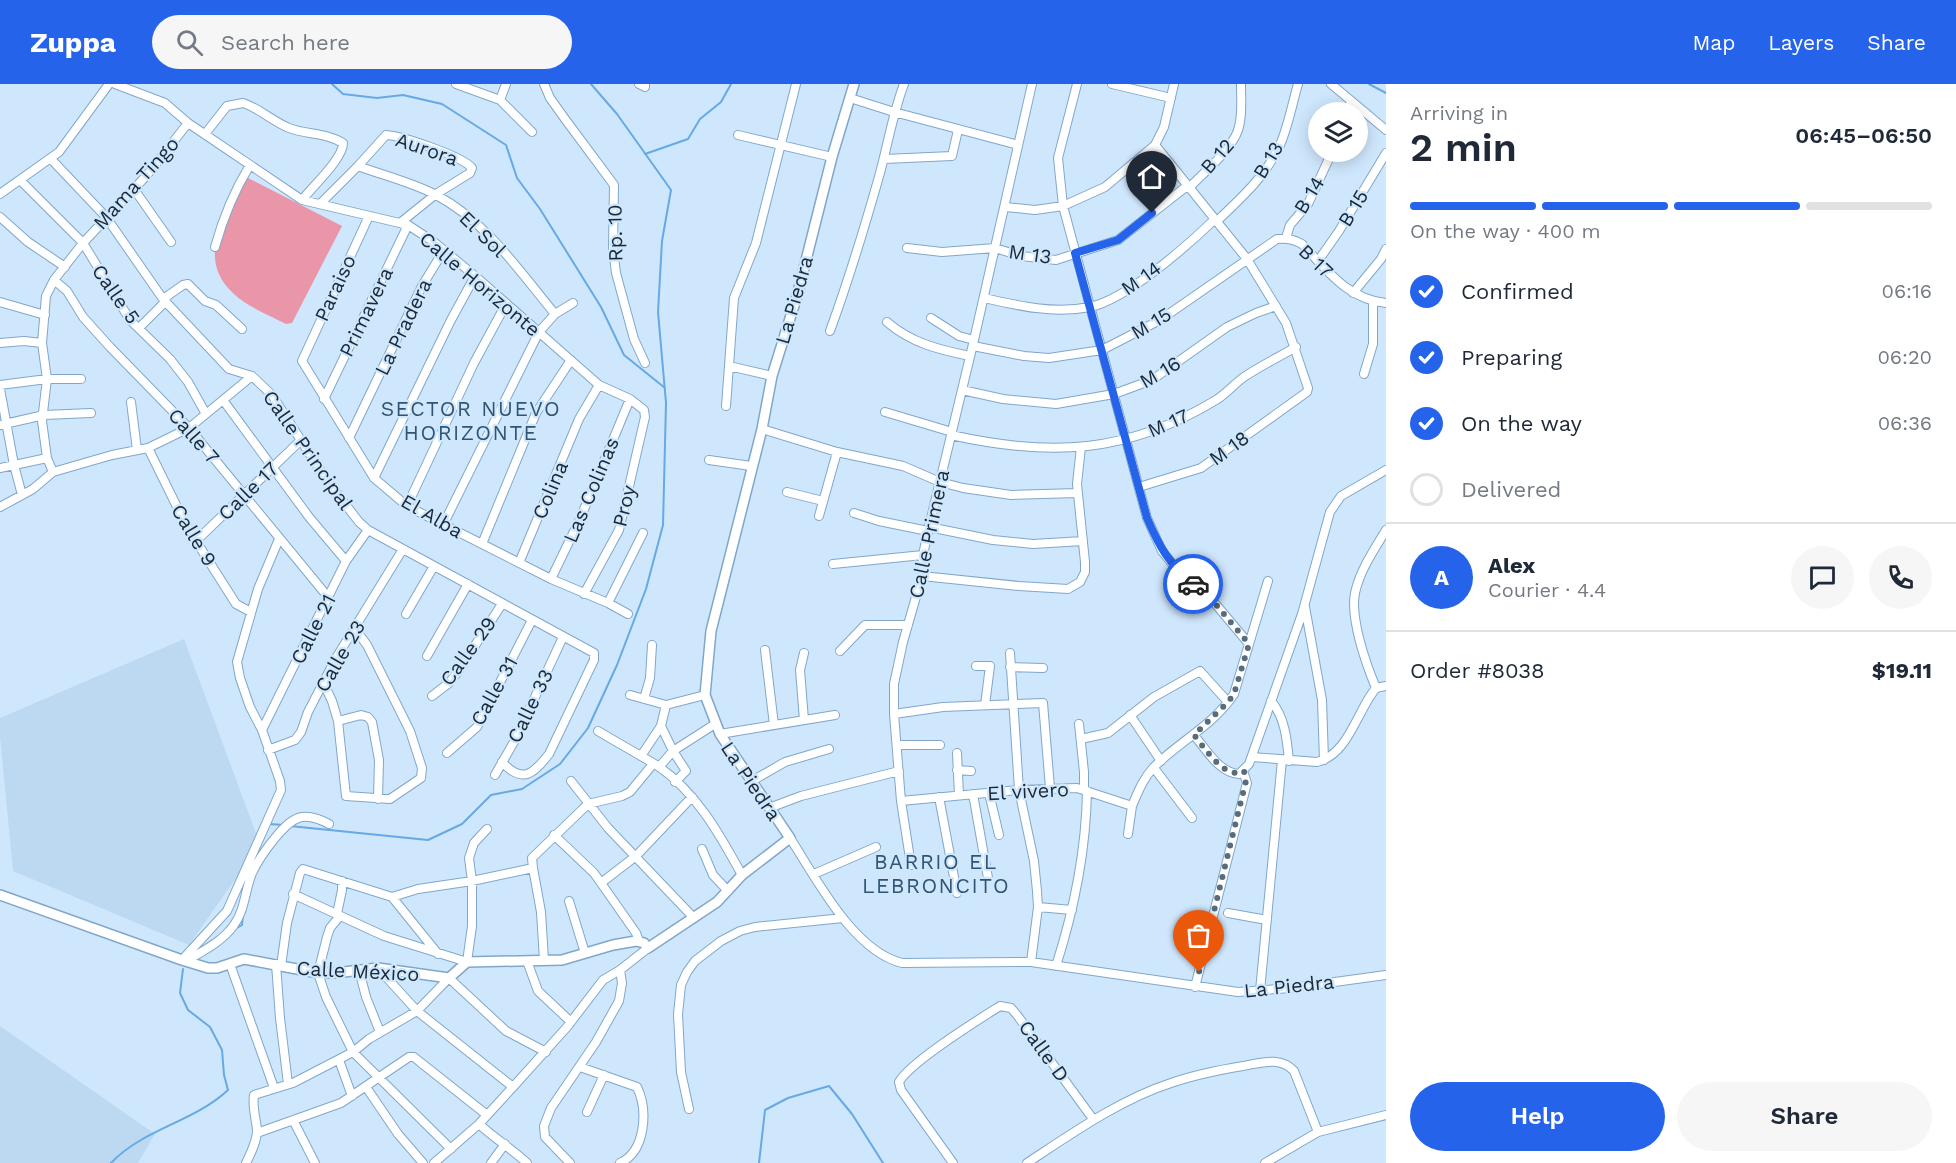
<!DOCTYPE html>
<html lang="en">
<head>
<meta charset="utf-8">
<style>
	body { margin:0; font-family:"Work Sans",sans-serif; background:#f6f6f7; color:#1f2937; height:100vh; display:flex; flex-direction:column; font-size:22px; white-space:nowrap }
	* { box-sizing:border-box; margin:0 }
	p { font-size:20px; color:#747a83 }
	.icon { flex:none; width:33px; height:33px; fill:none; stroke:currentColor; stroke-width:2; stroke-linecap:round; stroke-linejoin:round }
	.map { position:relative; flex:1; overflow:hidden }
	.panel { display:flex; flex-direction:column; background:#fff; width:570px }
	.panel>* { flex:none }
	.buttons { position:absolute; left:1308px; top:18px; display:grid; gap:12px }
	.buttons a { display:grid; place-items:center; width:60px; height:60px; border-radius:50%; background:#fff; box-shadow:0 3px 15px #0003; font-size:30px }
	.pin { position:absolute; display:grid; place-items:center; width:51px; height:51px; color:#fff; margin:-62px -26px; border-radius:50% 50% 50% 0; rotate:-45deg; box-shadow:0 0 6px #0007 }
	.pin .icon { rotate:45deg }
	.courier { position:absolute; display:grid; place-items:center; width:60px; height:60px; margin:-30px; border:4px solid #2563eb; border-radius:50%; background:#fff; color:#222; box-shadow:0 2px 8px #0007 }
	.overview em { font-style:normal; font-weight:600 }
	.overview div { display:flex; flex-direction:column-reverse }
	.overview { display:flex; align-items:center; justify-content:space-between; height:102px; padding:0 24px }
	h1 { font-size:39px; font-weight:600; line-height:45px }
	.bar { display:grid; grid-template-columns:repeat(4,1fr); gap:9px 6px; align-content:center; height:72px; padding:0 24px }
	.bar i { height:8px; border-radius:4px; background:#e0e1e3 }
	.bar .current { background:#2563eb }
	.bar p { grid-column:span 4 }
	.line { display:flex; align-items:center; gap:15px; padding:0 24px; border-top:2px solid #e0e1e3 }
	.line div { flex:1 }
	.round { display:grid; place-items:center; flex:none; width:63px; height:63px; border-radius:32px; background:#f6f6f7 }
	ol { padding:0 24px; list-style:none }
	li { display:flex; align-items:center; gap:18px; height:66px }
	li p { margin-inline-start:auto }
	li .icon { padding:6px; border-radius:50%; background:#2563eb; color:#fff; stroke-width:4 }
	li:last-child { color:#747a83 }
	li i { width:33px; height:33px; border:3px solid #e0e1e3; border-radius:50% }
	.button { display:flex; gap:12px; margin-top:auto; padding:12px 24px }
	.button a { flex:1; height:69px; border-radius:36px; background:#2563eb; color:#fff; font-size:24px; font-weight:600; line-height:69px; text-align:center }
	.button a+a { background:#f6f6f7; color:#1f2937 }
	header { display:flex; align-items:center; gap:36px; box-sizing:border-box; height:84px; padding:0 30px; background:#2563eb; color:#fff }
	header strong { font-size:28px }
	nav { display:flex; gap:33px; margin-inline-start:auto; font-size:21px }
	.search { width:420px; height:54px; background:#f6f6f7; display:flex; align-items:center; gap:15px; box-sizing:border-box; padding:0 21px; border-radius:33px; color:#747a83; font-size:22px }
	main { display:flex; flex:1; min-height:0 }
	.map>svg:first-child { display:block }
	.built { fill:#bdd9f2 }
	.green { fill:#e996a8 }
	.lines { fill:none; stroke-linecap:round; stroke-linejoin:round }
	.stream { stroke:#66a9e3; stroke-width:2 }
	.minor-casing { stroke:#80a7ca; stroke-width:10 }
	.tertiary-casing { stroke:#80a7ca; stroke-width:12 }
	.minor { stroke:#fff; stroke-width:8 }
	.tertiary { stroke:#fff; stroke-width:9 }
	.done { stroke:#596c7c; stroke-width:6; stroke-dasharray:0 10.8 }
	.route { stroke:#2563eb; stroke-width:8 }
	.labels { text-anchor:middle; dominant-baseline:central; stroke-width:4.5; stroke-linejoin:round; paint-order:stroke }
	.street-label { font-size:20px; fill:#192937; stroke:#cfe7fd }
	.neighbourhood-label { font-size:21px; letter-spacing:1.5px; fill:#305574; stroke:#cfe7fd }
</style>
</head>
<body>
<header>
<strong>Zuppa</strong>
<div class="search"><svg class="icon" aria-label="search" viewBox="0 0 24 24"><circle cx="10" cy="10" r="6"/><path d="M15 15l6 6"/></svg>Search here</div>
<nav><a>Map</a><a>Layers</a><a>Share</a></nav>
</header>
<main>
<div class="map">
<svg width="1386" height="1079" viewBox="0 0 1386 1079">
	<rect width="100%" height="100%" fill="#cfe7fd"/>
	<path class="built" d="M184,555L260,760L189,861L13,787L0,653V634Z
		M0,942L155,1050L138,1079H0Z"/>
	<path class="green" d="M246,93L342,142L292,239L286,240C271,232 246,222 234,210C194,174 226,131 246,93Z"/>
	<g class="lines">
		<path class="stream" d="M332,0L343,10L377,14L403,11L442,20L506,61L517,94L540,125L601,223L624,271L665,304
			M1369,0L1386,9
			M645,70L688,55L700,35L721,18L731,0
			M269,740L284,741
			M290,742L428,756L462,740L491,711L522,705L560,680L588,644L617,581L646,505L663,441L666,319L658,228L662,157L671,106L617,30L591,0
			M235,845L242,841L243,831
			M111,1079C143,1045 194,1038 228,1006L224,991L222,966L210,943L188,926L180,909L183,885
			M759,1079L765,1026L788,1014L829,1002L852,1030L883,1079"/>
		<defs>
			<path id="minor" d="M115,0L165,19L188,39L302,116L408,141L434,158L475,192L599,301L630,315L644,326L645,333L619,446L584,510
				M456,0L500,16L532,48
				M544,0L550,14L565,35L614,101L613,164L616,189L634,255L645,279
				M639,0L645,3V0
				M1077,0L1058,74L1063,122L1147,434L1162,467L1179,488L1213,517L1249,560
				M1112,0L1171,14
				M1331,0L1386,46
				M850,14L894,28L1018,61
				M500,16L506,0
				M1347,28L1351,17
				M205,50L227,22L243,19C259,24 272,37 289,44C307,51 324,48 343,59C343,75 312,103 302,116
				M738,51L832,73
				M51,75L106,133L163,215L229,285L252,292L272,311L325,394L359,438L368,446L594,569V576L549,670C534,689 523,701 502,678
				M884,75L952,72L958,46
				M358,82C382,91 414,99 436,111C486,137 520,188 555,230
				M20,96L83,159L130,236L170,275L188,298L206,330
				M1189,104C1204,88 1226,71 1236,51C1243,37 1241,16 1241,0
				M134,105L171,158
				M0,110L59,68L109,0
				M320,120L358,82L386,51C402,52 462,72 472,84L470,89L436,110L400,139
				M1005,123L1035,126L1063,122L1105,103L1155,61L1164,43L1174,0
				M369,132L302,277L374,394L407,422L551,495L608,519L628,530
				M0,133L28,158L65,183
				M1216,138C1240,115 1265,93 1279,63C1288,44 1292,20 1298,0
				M1286,154L1290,141L1308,120L1332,68
				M215,163C223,134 234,107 250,81
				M907,164L942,168L995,164L1021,172L1056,176L1118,156L1187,102
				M1318,177L1339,147L1386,69
				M54,196L67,207L83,233L110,263L189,344L328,513
				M1353,209L1381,175L1386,165
				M984,214C1019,222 1054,230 1090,223C1127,215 1187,162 1214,136
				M163,215L183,201L188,200L205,217L216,221L242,245
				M0,218L45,231
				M931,234L959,252L974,256
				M887,238C911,259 940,266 970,272
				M139,244L166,217
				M830,247C849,195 865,142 880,89C888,59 893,29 904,0
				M0,259L24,257L42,259
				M973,262L1024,272L1049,274L1102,266L1160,236L1277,155C1287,154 1293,155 1302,160C1327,186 1347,215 1386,219
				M729,282L772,292
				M1364,290L1373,260V217
				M0,301L47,295H81
				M0,305L14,381L22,411
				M962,306L1003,315L1056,320L1114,310L1152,296L1227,243L1256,229L1276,222
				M324,315L408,141
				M223,316L309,433L346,477
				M131,318L137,366
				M726,322L734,214L756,159L796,0
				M885,328L952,348
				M0,341L44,331L91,329
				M762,345L837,368L903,382L940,398L963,404L1011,411L1078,409
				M951,351C1050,373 1127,370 1216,316C1226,310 1234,300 1244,293C1260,282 1279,273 1296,263
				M349,354L422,202L444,166
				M148,364L182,433L196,457L236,520L251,528
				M709,376L751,382
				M0,384L47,374
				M53,388L47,374L42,337L47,295L42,259L46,212L54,196L83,159L147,91L188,39
				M374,394L451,236L475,192
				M1139,403L1201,384L1307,308L1308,304L1286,239L1247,175L1155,61
				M787,408L823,417
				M407,422L474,279L506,220
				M0,423L33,405L53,388L112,371L148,364L189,344L252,292
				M854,429L879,437L928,447
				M819,432L837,368
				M443,441L539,248L555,230L573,219
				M929,443L993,456L1033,460L1083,457
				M196,457L300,357
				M482,460L536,329L571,276
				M519,479L579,335L599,301
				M833,480L923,471
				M922,492L1019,502L1068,505L1080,498L1085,488V478L1077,400L1081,363
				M551,495L580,435L630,315
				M608,519L643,449
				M1305,523L1322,616L1324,676
				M406,530L434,482
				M765,566L774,641
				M840,567L865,541H908
				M804,569L800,586L804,636
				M1010,569L1019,706L1034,777L1037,807L1038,823L1031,878
				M427,572L468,500
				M976,582H990L985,621
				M1010,583L1043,584
				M323,598L332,617L338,637L346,712L390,715L421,694L422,684L410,647L367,561L355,545
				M1376,604C1366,580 1350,535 1355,509C1360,486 1374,466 1386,446
				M630,611L666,621L705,611
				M432,612L449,599L457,589L502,520
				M644,615L650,594L652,561
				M1271,617C1285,633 1287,656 1289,677
				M894,630L943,623L1043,619L1050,704
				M1130,631L1161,677
				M338,637L361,631L368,633L372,638L379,676L378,715
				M1079,640L1084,688V705
				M661,642L673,667L686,687L675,698
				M262,646L346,477L368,446
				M598,647C618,659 638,670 658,682C697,709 720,751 742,791
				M720,650L835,631
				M1194,651C1206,665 1219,689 1239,690L1249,680L1302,530L1330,428L1341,412L1386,386
				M1081,655L1108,649L1154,613L1200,587L1228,618
				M897,661H940
				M268,666L295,656L301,648L308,628L336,574L403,465
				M447,669L477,643L532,536
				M957,669L959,711
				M641,672L661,642L666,621
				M1252,673L1317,678C1347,671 1356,631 1373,608L1376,604L1386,602
				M659,683L673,667L715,640
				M1154,684L1192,734
				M957,686L971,687
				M495,691L515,656L563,553
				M571,697L608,744L693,833
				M752,697L785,678L829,665
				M989,709L999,751
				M973,710L988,794
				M939,713L957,809
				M901,717L1019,706L1077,704L1132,722C1138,708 1143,695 1153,684C1178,658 1213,642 1234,610L1268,497
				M769,724L801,712L899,687
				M1128,750L1132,722
				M554,751L594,789L636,849L639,857
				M790,754C816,794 853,867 902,879L1031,878L1238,908L1291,904L1386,891
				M702,765L713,791L728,807
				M911,781L901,717L894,630V600L903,558L922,492L923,471L928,447L974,256L1032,0
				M533,784L541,828L544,876
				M814,790L876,763
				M601,799L636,772L692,713
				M293,810L384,852L467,878L472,842V797L469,774L474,759L487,745
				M392,813L418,805L472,797L533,784L532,774L588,720L622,712L630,708L653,680
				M569,817L585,869
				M1038,823L1072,826
				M1228,829L1267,836
				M337,830L342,806V797
				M340,832L330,844L327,853L318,889L326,913L353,968L451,1065
				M182,876L227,827L281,706L280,697L262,646L250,623L240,594L237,578L258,505L279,455
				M186,877C203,867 223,857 234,841C245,826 245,806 252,789C258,776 266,765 275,754C292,733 303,726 329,740
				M527,877L538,907L571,938
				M230,880L274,1004
				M276,880L280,934L288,1000
				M281,882L287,839L300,789L303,785L392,813L438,870
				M1056,882C1074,826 1086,766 1087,707
				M378,884L417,927L513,1003
				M359,886L366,913L380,948
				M1195,903L1247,699L1243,687
				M1260,907L1282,676
				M339,976L352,1012
				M580,983L637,1003C648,1026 646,1067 620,1079
				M366,1003L398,1050L423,1079
				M689,1025L681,988L678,930L681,901L687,888L695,877L721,857L740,847L755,843L843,834
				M587,1028L604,991
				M293,1036L315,1079
				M479,1040C494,1054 512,1065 527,1079
				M257,1049L341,1019L409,973H414L420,978L487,1031
				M246,1079C251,1069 257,1057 257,1046C256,1034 252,1023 254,1011L293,999L353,968L369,955L417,927L449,894L506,947L546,968
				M434,1079L479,1040L513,1003L567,943L603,896L620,886L648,864
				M491,1079L505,1060
				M570,1079L545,1053L544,1042L551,1024L596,958L619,917L622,899L620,886
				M953,1079L901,1006L899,998C910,978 978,936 1000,922L1011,924L1017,931L1093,1035
				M1027,1079C1071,1050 1121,1015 1171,999C1194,991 1219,986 1243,982C1261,979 1280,972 1294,987L1318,1048
				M1265,1079L1318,1048L1386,1031"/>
			<path id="tertiary" d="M0,811L182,876L208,884H217L244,875L318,889H335L378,884L449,894L467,878L562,876L613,861L636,857L644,859L648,864L717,818L742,791L790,754L720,650L705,611L711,547L762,345L772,292L797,212L832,73L854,0"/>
		</defs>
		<use href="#minor" class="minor-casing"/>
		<use href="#tertiary" class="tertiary-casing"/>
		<use href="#minor" class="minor"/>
		<use href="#tertiary" class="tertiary"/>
	</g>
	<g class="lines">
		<path class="done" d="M1193,500L1213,517L1249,560L1234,610L1228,618L1194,651C1205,664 1225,697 1244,687L1246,697L1199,888"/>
		<path class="route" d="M1152,129L1118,156L1075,169L1147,434C1160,464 1168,478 1193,500"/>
	</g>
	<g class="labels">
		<g class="street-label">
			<text transform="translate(427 65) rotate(19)">Aurora</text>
			<text transform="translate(1217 72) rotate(-49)">B 12</text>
			<text transform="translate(1268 76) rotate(-59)">B 13</text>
			<text transform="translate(136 99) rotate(-48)">Mama Tingo</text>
			<text transform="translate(1309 111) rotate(-59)">B 14</text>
			<text transform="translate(1353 124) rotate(-59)">B 15</text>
			<text transform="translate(615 149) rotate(-91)">Rp. 10</text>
			<text transform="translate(483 150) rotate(44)">El Sol</text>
			<text transform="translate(1030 170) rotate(8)">M 13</text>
			<text transform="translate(1316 177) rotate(44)">B 17</text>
			<text transform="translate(1141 194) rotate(-35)">M 14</text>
			<text transform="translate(480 200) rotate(40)">Calle Horizonte</text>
			<text transform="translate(335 204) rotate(-65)">Paraiso</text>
			<text transform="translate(116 210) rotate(55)">Calle 5</text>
			<text transform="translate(794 216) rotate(-74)">La Piedra</text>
			<text transform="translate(366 228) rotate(-64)">Primavera</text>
			<text transform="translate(1151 239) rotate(-31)">M 15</text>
			<text transform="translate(403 243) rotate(-64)">La Pradera</text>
			<text transform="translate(1160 288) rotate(-30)">M 16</text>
			<text transform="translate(1168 339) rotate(-24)">M 17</text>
			<text transform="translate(194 352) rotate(49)">Calle 7</text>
			<text transform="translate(1229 364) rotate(-36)">M 18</text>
			<text transform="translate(308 366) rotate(55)">Calle Principal</text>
			<text transform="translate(550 406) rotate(-67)">Colina</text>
			<text transform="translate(591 406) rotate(-67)">Las Colinas</text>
			<text transform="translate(248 407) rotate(-44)">Calle 17</text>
			<text transform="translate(624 422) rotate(-76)">Proy</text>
			<text transform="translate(432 432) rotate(30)">El Alba</text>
			<text transform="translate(929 450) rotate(-78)">Calle Primera</text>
			<text transform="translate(194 451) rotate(59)">Calle 9</text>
			<text transform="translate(313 545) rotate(-63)">Calle 21</text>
			<text transform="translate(468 567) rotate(-54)">Calle 29</text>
			<text transform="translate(340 572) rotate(-60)">Calle 23</text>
			<text transform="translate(494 607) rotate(-61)">Calle 31</text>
			<text transform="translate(530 622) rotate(-64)">Calle 33</text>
			<text transform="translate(751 697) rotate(56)">La Piedra</text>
			<text transform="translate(1028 707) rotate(-3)">El vivero</text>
			<text transform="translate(358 887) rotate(3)">Calle México</text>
			<text transform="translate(1289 902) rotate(-6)">La Piedra</text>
			<text transform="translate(1044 967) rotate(54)">Calle D</text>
		</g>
		<g class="neighbourhood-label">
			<text x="471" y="324">SECTOR NUEVO<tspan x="471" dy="24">HORIZONTE</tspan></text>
			<text x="936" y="777">BARRIO EL<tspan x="936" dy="24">LEBRONCITO</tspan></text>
		</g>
	</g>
</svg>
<div class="buttons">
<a><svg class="icon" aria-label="layers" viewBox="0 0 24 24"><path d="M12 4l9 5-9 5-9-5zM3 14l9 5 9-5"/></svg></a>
</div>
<div class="pin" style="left:1199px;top:888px;background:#ea580c"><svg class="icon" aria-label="bag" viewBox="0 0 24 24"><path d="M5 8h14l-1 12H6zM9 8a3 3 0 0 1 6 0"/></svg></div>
<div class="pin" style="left:1152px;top:129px;background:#1f2937"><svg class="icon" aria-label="home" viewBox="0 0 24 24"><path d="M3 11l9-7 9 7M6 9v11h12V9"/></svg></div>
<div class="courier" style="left:1193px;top:500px"><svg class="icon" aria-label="car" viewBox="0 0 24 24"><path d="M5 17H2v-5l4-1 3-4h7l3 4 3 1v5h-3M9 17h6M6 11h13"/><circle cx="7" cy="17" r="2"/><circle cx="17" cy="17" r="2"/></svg></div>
</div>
<section class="panel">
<div class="overview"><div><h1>2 min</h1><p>Arriving in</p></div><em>06:45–06:50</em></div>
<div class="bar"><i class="current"></i><i class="current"></i><i class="current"></i><i></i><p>On the way · 400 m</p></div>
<ol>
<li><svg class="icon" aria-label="check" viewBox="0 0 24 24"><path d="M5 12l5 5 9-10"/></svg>Confirmed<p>06:16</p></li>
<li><svg class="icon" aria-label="check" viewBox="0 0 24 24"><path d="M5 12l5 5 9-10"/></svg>Preparing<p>06:20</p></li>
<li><svg class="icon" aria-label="check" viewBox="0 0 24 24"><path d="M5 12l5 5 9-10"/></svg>On the way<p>06:36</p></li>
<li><i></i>Delivered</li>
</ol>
<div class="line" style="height:108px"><b class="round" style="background:#2563eb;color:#fff">A</b><div><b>Alex</b><p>Courier · 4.4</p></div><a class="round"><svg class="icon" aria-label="chat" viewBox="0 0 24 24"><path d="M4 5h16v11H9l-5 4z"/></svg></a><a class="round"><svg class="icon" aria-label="phone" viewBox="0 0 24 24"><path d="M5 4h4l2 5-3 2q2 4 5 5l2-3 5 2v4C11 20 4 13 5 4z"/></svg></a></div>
<div class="line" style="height:78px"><div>Order #8038</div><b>$19.11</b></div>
<div class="button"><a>Help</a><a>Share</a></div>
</section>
</main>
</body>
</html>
